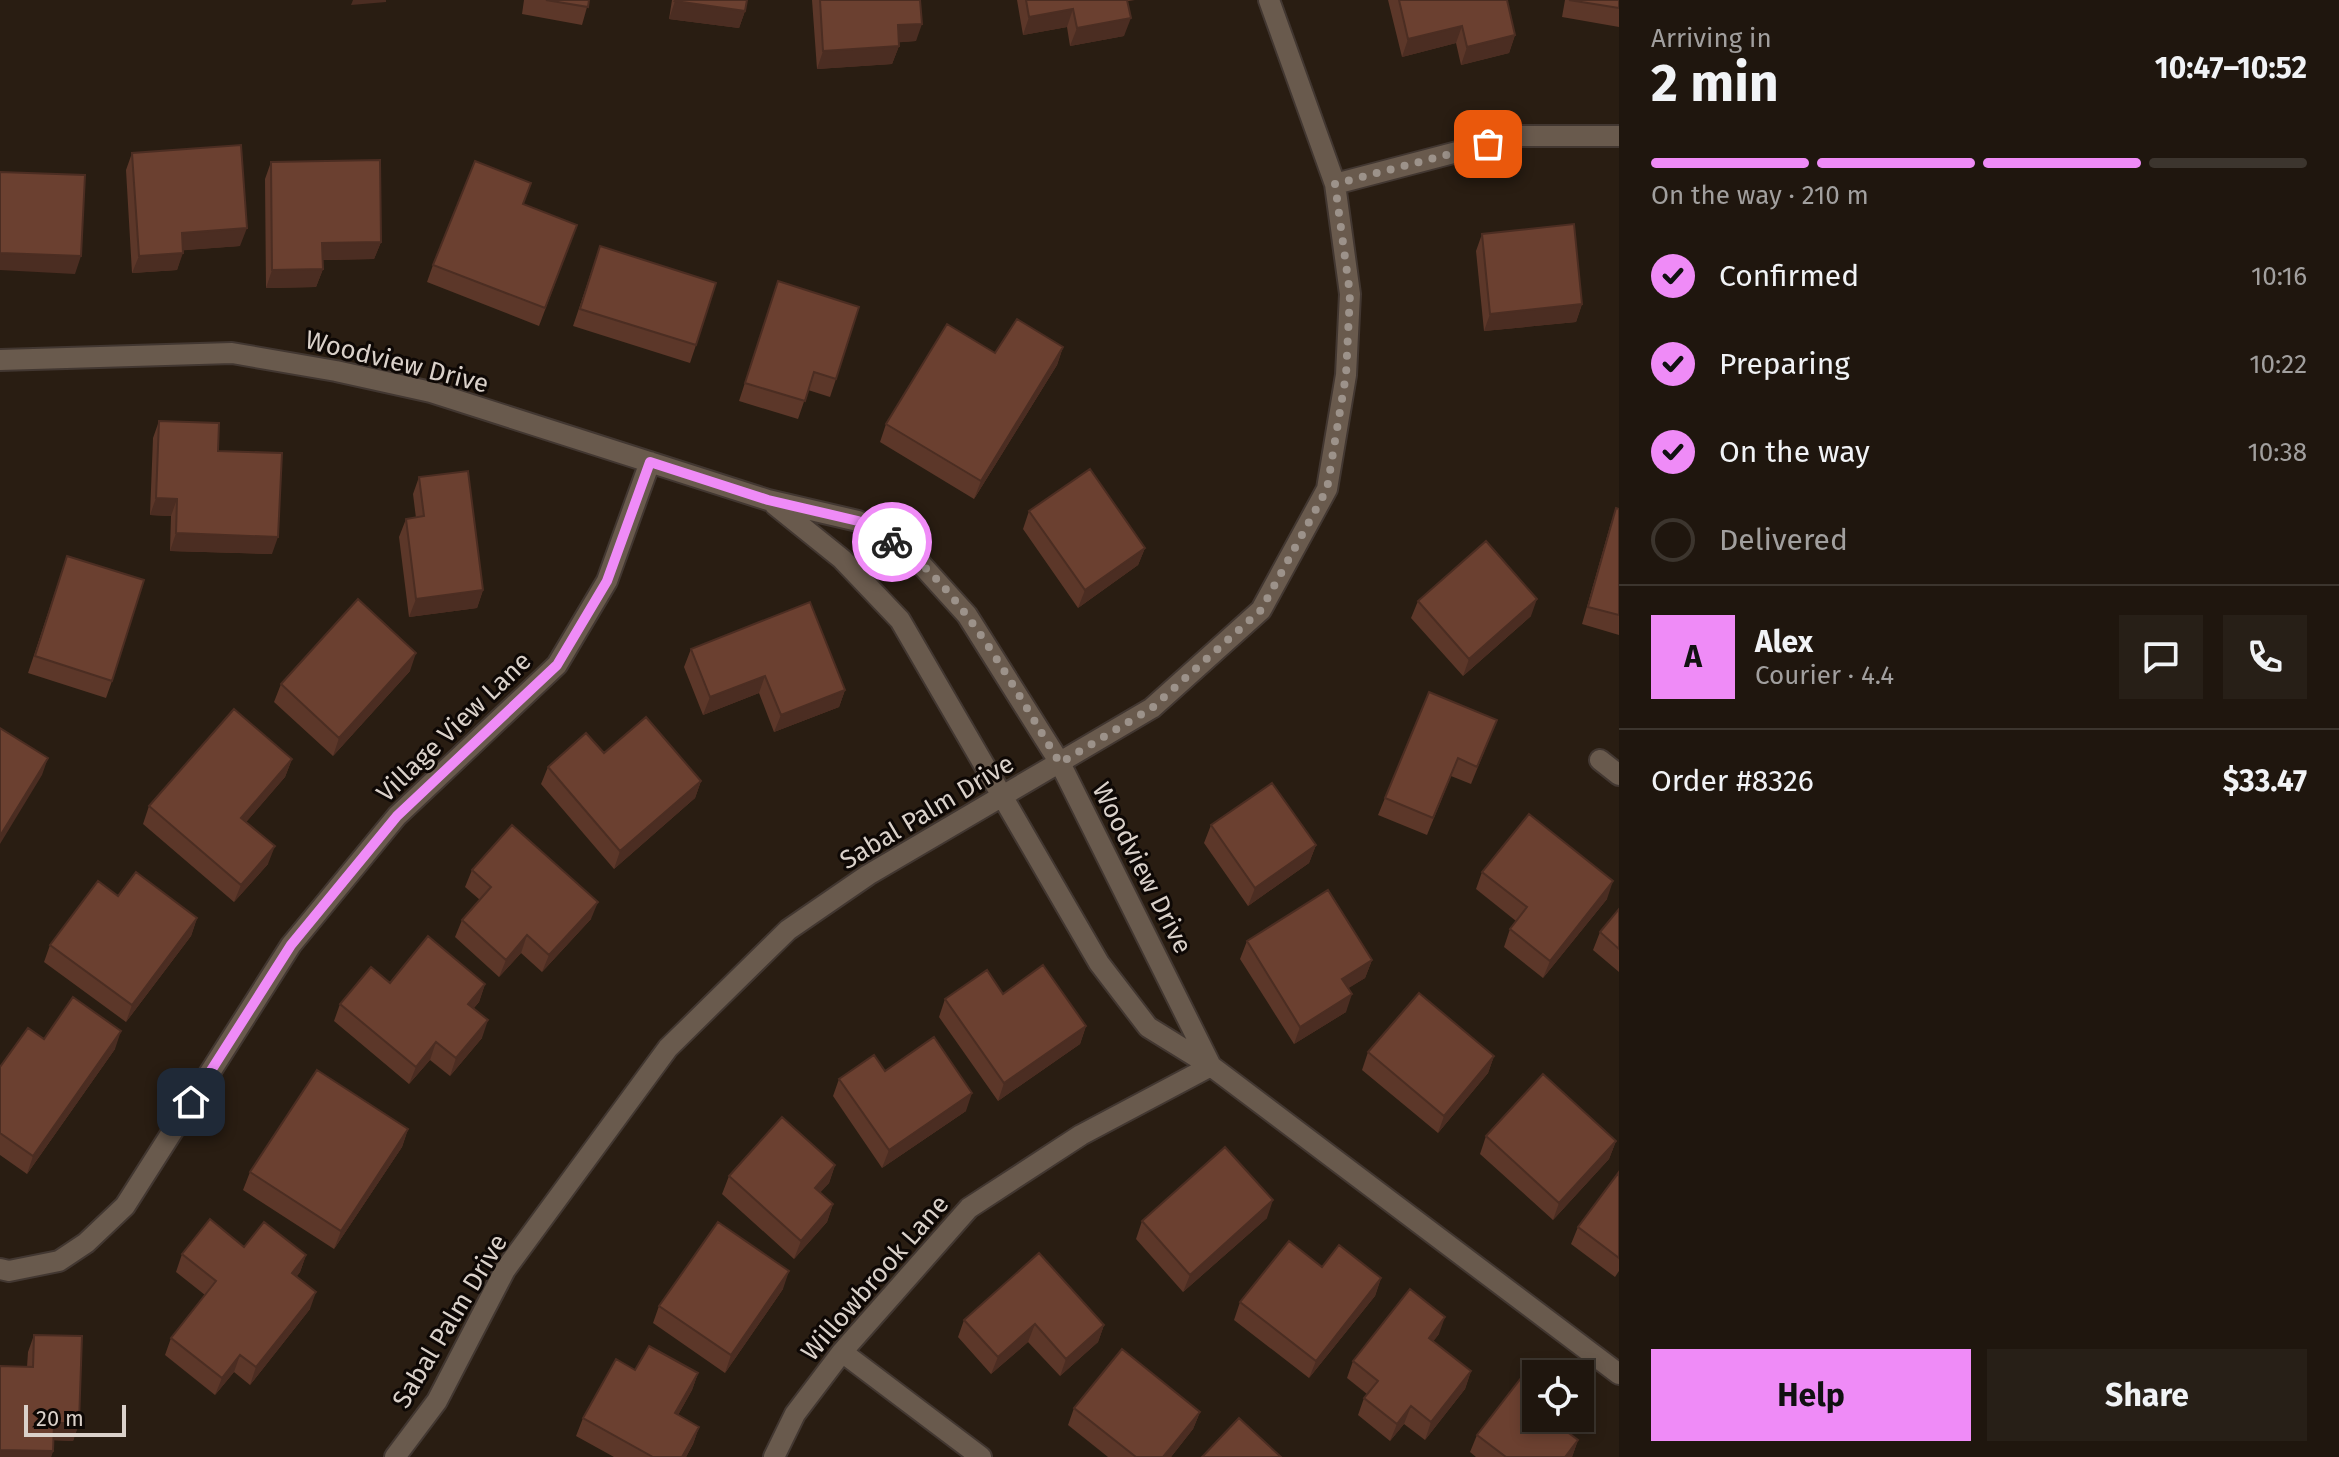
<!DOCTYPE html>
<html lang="en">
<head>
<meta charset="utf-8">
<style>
	body { margin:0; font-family:"Fira Sans",sans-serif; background:#271f17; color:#f1f3f6; height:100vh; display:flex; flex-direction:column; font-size:30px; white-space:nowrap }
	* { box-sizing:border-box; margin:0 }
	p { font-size:26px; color:#a19f9e }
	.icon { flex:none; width:44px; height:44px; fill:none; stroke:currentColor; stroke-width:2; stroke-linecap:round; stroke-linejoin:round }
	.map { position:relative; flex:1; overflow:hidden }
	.panel { display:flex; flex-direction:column; background:#1f160e; width:720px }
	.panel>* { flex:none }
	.tools { position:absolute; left:1522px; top:1360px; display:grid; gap:16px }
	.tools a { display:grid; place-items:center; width:72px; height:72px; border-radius:0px; background:#1f160e; box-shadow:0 4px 12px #0003,0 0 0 2px #3c352e; font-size:40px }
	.scale { position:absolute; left:24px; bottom:20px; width:102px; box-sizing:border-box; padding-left:8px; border:4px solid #dad1ca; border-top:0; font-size:22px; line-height:28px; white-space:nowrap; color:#dad1ca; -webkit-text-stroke:6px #0e0805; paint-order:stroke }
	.pin { position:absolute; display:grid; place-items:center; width:68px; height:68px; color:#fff; margin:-34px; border-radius:16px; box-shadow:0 4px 12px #0006 }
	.courier { position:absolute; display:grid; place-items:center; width:80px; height:80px; margin:-40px; border:6px solid #ef8bf7; border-radius:50%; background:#fff; color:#222; box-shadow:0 2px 10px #0007 }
	.summary em { font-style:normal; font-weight:700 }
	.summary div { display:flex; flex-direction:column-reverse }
	.summary { display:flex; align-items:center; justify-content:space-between; height:136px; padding:0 32px }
	h1 { font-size:52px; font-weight:700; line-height:60px }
	.bar { display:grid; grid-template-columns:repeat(4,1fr); gap:12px 8px; align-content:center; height:96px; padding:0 32px }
	.bar i { height:10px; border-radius:6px; background:#3c352e }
	.bar .active { background:#ef8bf7 }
	.bar p { grid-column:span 4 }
	.line { display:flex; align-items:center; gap:20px; padding:0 32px; border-top:2px solid #3c352e }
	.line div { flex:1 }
	.round { display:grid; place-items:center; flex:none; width:84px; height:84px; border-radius:0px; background:#271f17 }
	ol { padding:0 32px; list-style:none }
	li { display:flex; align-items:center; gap:24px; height:88px }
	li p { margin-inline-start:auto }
	li .icon { padding:8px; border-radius:50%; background:#ef8bf7; color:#111; stroke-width:4 }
	li:last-child { color:#a19f9e }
	li i { width:44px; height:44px; border:4px solid #3c352e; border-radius:50% }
	.action { display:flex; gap:16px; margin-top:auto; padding:16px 32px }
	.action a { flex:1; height:92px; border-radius:0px; background:#ef8bf7; color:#111; font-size:32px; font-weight:700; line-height:92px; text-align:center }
	.action a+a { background:#271f17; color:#f1f3f6 }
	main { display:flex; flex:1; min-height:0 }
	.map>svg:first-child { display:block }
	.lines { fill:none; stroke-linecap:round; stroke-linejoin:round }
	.minor-casing { stroke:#423731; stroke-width:24 }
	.minor { stroke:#695a4d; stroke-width:20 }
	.wall { fill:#5c3729 }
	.shaded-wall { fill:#4b2d22 }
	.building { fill:#6b4030; stroke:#4b2d22; stroke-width:2 }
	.done { stroke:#9c928a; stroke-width:8; stroke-dasharray:0 14.4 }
	.route { stroke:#ef8bf7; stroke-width:10 }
	.labels { text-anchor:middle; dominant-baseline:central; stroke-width:6; stroke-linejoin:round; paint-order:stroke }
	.street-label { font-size:26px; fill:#dad1ca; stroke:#0e0805 }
</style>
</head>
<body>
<main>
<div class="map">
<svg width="1619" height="1457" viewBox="0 0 1619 1457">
	<rect width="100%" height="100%" fill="#291d12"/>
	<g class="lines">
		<defs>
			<path id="minor" d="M1335,184L1518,136H1619
				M0,360L232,353L336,371L431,392L768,500L858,521L910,552L967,615L1060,763L1211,1066
				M775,505L842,559L900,620L1099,963L1148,1027L1211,1066L1619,1374
				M1600,760L1619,775
				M0,1269L9,1271L59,1261L86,1243L125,1206L291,945L397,816L557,665L607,581L650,462
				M842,1352L981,1457
				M395,1457L437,1401L505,1270L668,1048L788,930L868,875L1152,708L1261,610L1327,489L1346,375L1350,294L1335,184L1269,0
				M774,1457L795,1414L842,1352L969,1208L1081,1135L1211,1066"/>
		</defs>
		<use href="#minor" class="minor-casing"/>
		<use href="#minor" class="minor"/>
	</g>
	<path class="wall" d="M524,0H589L582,25L522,14Z
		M672,0H747L745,11L739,28L669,19Z
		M812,0H920L916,41L899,42V46L892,64L817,69Z
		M1017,0H1135L1128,1L1124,36L1070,46L1067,27L1023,35Z
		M1388,0H1507L1515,35L1509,53L1461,65L1456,43L1402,57Z
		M1565,0H1619V27L1562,17Z
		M132,153L240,246L183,250L177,270L132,273L126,170Z
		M271,162L381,242L374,259L323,260V269L316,287L266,288L265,179Z
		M524,204L577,225L539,326L427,282L433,265Z
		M1482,234L1582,304L1576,322L1484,331L1476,251Z
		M600,246L696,345L690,363L573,326Z
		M778,281L836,379L830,397L808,390L798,419L739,401Z
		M1063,347L1057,365L974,499L880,442L886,424L995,353Z
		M159,421L272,554L170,551L171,516L150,515L153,438Z
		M419,477L483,590L477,608L409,617L399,537L406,519L416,518L413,494Z
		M1616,508L1619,509V635L1582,624L1610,526Z
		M1029,511L1145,548L1138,565L1078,608L1023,529Z
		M67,556L112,681L106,698L28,673Z
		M1418,601L1531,616L1463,676L1411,618Z
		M691,649L845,690L839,707L774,732L759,693L703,715L684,667Z
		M410,671L333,756L274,702L281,684Z
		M1497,720L1471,784L1451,776L1427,835L1378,815L1385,798Z
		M604,753L701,781L695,798L614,869L541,784L548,767Z
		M292,759L285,777L246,822L268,864L234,902L143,824L149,806Z
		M1211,825L1316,845L1309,863L1248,906L1204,843Z
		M472,870L591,919L542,972L521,953L499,977L455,937L462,920L480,900L465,887Z
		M1482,872L1607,899L1543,978L1504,947L1510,929L1516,921L1476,889Z
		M118,896L197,918L191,936L126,1022L44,962L50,945Z
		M1619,909V972L1593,950L1600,932Z
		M1247,941L1372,960L1365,978L1348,988L1346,1012L1294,1044L1240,959Z
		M390,983L485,984L479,1002L474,1008L482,1038L450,1076L430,1060L409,1084L334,1021L340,1004Z
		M1003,994L1086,1026L1080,1044L998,1101L939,1017L945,999Z
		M44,1039L115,1049L27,1174L0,1155V1067Z
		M1368,1052L1494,1056L1488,1073L1438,1133L1362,1070Z
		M839,1079L966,1111L882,1168L833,1096Z
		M408,1129L402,1147L334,1249L243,1190L250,1172Z
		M1486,1136L1616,1141L1609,1159L1553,1220L1480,1154Z
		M835,1165L829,1183L820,1192L833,1204L827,1222L794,1259L722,1194L729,1176Z
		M1619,1172V1271L1615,1277L1571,1244L1578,1227Z
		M1267,1218L1183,1292L1136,1239L1142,1221Z
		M244,1247L306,1255L300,1272L297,1276L310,1309L250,1385L234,1372L215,1395L165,1355L171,1338L205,1295L176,1272L182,1254Z
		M1322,1267L1381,1278L1375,1296L1309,1378L1234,1320L1240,1302Z
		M783,1289L725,1373L653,1323L659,1306Z
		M964,1320L1104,1325L1098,1342L1060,1376L1028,1342L991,1374L958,1337Z
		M1439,1334L1433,1341L1471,1371L1465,1389L1425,1440L1404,1424L1390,1441L1358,1415L1364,1398L1367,1394L1347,1378L1353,1361Z
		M34,1335L79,1423L73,1441L53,1440V1451L51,1457H0L27,1367L28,1352Z
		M635,1370L698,1373L692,1390L678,1415L699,1427L693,1444L686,1457H614L576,1436L583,1418Z
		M1074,1408L1200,1412L1193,1429L1171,1457H1108L1068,1425Z
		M1536,1418H1568L1563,1428L1578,1440L1572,1457H1476L1470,1452L1477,1435Z"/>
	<path class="shaded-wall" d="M353,0H386V2L351,5Z
		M675,1L745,11L739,28L669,19Z
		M1073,9L1067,27L1023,35L1029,17Z
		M1131,18L1124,36L1070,46L1077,28Z
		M922,24L916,41L891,43L898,25Z
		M1462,26L1456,43L1402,57L1408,39Z
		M1515,35L1509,53L1461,65L1467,47Z
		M899,46L892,64L817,69L823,51Z
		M247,228L240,246L175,251L182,233Z
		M381,242L374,259L316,260L322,243Z
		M0,253L81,256L75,274L0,270Z
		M183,253L177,270L132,273L139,256Z
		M323,269L316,287L266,288L272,270Z
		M1582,304L1576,322L1484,331L1490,314Z
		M1063,347L1057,365L974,499L981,481Z
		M156,498L177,499L171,516L150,515Z
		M176,533L278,537L272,554L170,551Z
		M1145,548L1138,565L1078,608L1085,590Z
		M483,590L477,608L409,617L416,599Z
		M1537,599L1531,616L1463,676L1469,659Z
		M416,653L410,671L333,756L339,738Z
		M765,676L759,693L703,715L710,697Z
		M845,690L839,707L774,732L781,715Z
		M48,758L42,775L0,844V836Z
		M292,759L285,777L235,835L241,818Z
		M701,781L695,798L614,869L620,851Z
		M1316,845L1309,863L1248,906L1255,888Z
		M275,846L268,864L234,902L241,885Z
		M1613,881L1607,899L1543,978L1550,961Z
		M598,902L591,919L542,972L549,955Z
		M197,918L191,936L126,1022L132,1005Z
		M527,935L521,953L499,977L506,960Z
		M1372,960L1365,978L1336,996L1342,979Z
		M485,984L479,1002L462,1021L468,1004Z
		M1352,994L1346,1012L1294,1044L1300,1027Z
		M488,1020L482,1038L450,1076L456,1058Z
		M1086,1026L1080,1044L998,1101L1004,1083Z
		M121,1031L115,1049L27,1174L33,1156Z
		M436,1042L430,1060L409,1084L416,1067Z
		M1494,1056L1488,1073L1438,1133L1444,1116Z
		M972,1093L966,1111L882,1168L889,1150Z
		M408,1129L402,1147L334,1249L341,1231Z
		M1616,1141L1609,1159L1553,1220L1559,1203Z
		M835,1165L829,1183L809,1205L815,1188Z
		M1273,1200L1267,1218L1183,1292L1190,1275Z
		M833,1204L827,1222L794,1259L801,1241Z
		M306,1255L300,1272L286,1290L292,1273Z
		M789,1271L783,1289L725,1373L731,1355Z
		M1381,1278L1375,1296L1309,1378L1316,1361Z
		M316,1292L310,1309L250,1385L256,1367Z
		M1445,1317L1439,1334L1423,1355L1429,1338Z
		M1035,1324L1028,1342L991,1374L998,1357Z
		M1104,1325L1098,1342L1060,1376L1066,1359Z
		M240,1355L234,1372L215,1395L222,1378Z
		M1471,1371L1465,1389L1425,1440L1431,1422Z
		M698,1373L692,1390L669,1431L675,1413Z
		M1411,1406L1404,1424L1390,1441L1397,1424Z
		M1200,1412L1193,1429L1171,1457H1163Z
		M1563,1418H1568L1565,1425L1552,1442L1558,1425Z
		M54,1423H79L73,1441L47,1440Z
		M699,1427L693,1444L686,1457H682Z
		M1578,1440L1572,1457H1565Z
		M0,1450L53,1451L51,1457H0Z"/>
	<path class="building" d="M546,0H589L588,7Z
		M676,0H747L745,11L675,1Z
		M820,0H920L922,24L898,25L899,46L823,51Z
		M1026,0H1127L1131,18L1077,28L1073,9L1029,17Z
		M1399,0H1507L1515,35L1467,47L1462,26L1408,39Z
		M1569,0H1619V8Z
		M241,145L247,228L182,233L183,253L139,256L132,153Z
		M380,160L381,242L322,243L323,269L272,270L271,162Z
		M475,161L531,183L523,204L577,225L545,308L433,265Z
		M0,172L85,175L81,256L0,253Z
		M1574,224L1582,304L1490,314L1482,234Z
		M600,246L716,283L696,345L580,309Z
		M778,281L859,307L836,379L814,372L805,401L745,383Z
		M1017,319L1063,347L981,481L886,424L947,324L995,353Z
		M159,421L219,423L218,451L282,453L278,537L176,533L177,499L156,498Z
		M1090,469L1145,548L1085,590L1029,511Z
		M468,471L483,590L416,599L406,519L424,516L419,477Z
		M1616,508L1619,509V615L1588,607Z
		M1486,541L1537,599L1469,659L1418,601Z
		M67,556L144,580L112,681L35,656Z
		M358,599L416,653L339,738L281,684Z
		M810,602L845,690L781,715L765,676L710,697L691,649Z
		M1429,692L1497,720L1477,767L1458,758L1433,818L1385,798Z
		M234,709L292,759L241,818L275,846L241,885L149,806Z
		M646,717L701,781L620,851L548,767L586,733L604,753Z
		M0,728L48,758L0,836Z
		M1272,783L1316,845L1255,888L1211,825Z
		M1529,814L1613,881L1550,961L1510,929L1527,907L1482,872Z
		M512,825L598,902L549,955L527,935L506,960L462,920L491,887L472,870Z
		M136,872L197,918L132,1005L50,945L98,881L118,896Z
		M1328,890L1372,960L1342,979L1352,994L1300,1027L1247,941Z
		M1619,909V949L1600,932Z
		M428,936L485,984L468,1004L488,1020L456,1058L436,1042L416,1067L340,1004L371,967L390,983Z
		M1043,965L1086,1026L1004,1083L945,999L987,970L1003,994Z
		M1419,993L1494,1056L1444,1116L1368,1052Z
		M73,997L121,1031L33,1156L0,1133V1067L28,1028L44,1039Z
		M934,1037L972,1093L889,1150L839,1079L874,1055L885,1071Z
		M317,1070L408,1129L341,1231L250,1172Z
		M1543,1074L1616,1141L1559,1203L1486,1136Z
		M782,1117L835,1165L815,1188L833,1204L801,1241L729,1176Z
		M1225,1147L1273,1200L1190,1275L1142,1221Z
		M1619,1172V1258L1578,1227Z
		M210,1219L244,1247L264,1222L306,1255L292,1273L316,1292L256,1367L240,1355L222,1378L171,1338L216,1281L182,1254Z
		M718,1222L789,1271L731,1355L659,1306Z
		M1289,1241L1322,1267L1339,1245L1381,1278L1316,1361L1240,1302Z
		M1039,1253L1104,1325L1066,1359L1035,1324L998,1357L964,1320Z
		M1410,1289L1445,1317L1429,1338L1471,1371L1431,1422L1411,1406L1397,1424L1364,1398L1378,1381L1353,1361Z
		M34,1335L82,1336L79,1423H54L53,1451L0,1450V1366L33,1367Z
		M649,1346L698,1373L675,1413L699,1427L682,1457H653L583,1418L616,1359L635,1370Z
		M1122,1349L1200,1412L1163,1457H1136L1074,1408Z
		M1525,1373L1536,1381V1418H1563L1558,1425L1578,1440L1565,1457H1506L1477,1435Z
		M1239,1418L1281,1457H1202Z"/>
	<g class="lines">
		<path class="done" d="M892,542C961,583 1017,695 1060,763L1152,708L1261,610L1327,489L1346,375L1350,294L1335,184L1488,144"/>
		<path class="route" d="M191,1102L291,945L397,816L557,665L607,581L650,462L768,500L858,521L892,542"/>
	</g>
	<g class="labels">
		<g class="street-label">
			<text transform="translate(397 362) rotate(14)">Woodview Drive</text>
			<text transform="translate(454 727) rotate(-44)">Village View Lane</text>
			<text transform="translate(927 812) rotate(-31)">Sabal Palm Drive</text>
			<text transform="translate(1142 868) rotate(63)">Woodview Drive</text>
			<text transform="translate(875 1278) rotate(-49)">Willowbrook Lane</text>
			<text transform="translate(450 1321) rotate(-59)">Sabal Palm Drive</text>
		</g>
	</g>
</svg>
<div class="tools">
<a><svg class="icon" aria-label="locate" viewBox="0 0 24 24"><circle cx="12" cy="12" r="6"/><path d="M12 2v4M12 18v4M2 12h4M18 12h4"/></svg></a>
</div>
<div class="scale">20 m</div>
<div class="pin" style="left:1488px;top:144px;background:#ea580c"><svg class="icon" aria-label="bag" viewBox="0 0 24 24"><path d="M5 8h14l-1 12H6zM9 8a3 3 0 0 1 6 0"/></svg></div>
<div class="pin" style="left:191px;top:1102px;background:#1f2937"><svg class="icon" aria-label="home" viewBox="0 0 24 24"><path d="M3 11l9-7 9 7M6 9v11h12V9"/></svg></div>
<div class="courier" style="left:892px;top:542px"><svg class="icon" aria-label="bike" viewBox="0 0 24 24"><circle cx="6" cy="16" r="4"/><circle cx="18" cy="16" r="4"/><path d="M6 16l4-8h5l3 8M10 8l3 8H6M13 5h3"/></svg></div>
</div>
<section class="panel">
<div class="summary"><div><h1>2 min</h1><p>Arriving in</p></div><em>10:47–10:52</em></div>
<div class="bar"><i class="active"></i><i class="active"></i><i class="active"></i><i></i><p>On the way · 210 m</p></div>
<ol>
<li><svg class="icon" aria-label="check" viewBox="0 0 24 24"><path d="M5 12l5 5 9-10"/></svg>Confirmed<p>10:16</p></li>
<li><svg class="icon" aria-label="check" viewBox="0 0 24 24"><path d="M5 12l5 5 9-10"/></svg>Preparing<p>10:22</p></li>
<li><svg class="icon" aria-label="check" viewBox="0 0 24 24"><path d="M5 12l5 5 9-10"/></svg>On the way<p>10:38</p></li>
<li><i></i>Delivered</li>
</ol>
<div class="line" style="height:144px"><b class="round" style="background:#ef8bf7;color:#111">A</b><div><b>Alex</b><p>Courier · 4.4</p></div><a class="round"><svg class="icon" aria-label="chat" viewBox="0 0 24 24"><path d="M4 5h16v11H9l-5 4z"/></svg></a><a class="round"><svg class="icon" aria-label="phone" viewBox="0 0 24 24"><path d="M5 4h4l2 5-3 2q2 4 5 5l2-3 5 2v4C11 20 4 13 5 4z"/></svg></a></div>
<div class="line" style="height:104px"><div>Order #8326</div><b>$33.47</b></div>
<div class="action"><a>Help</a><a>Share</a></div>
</section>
</main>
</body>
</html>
